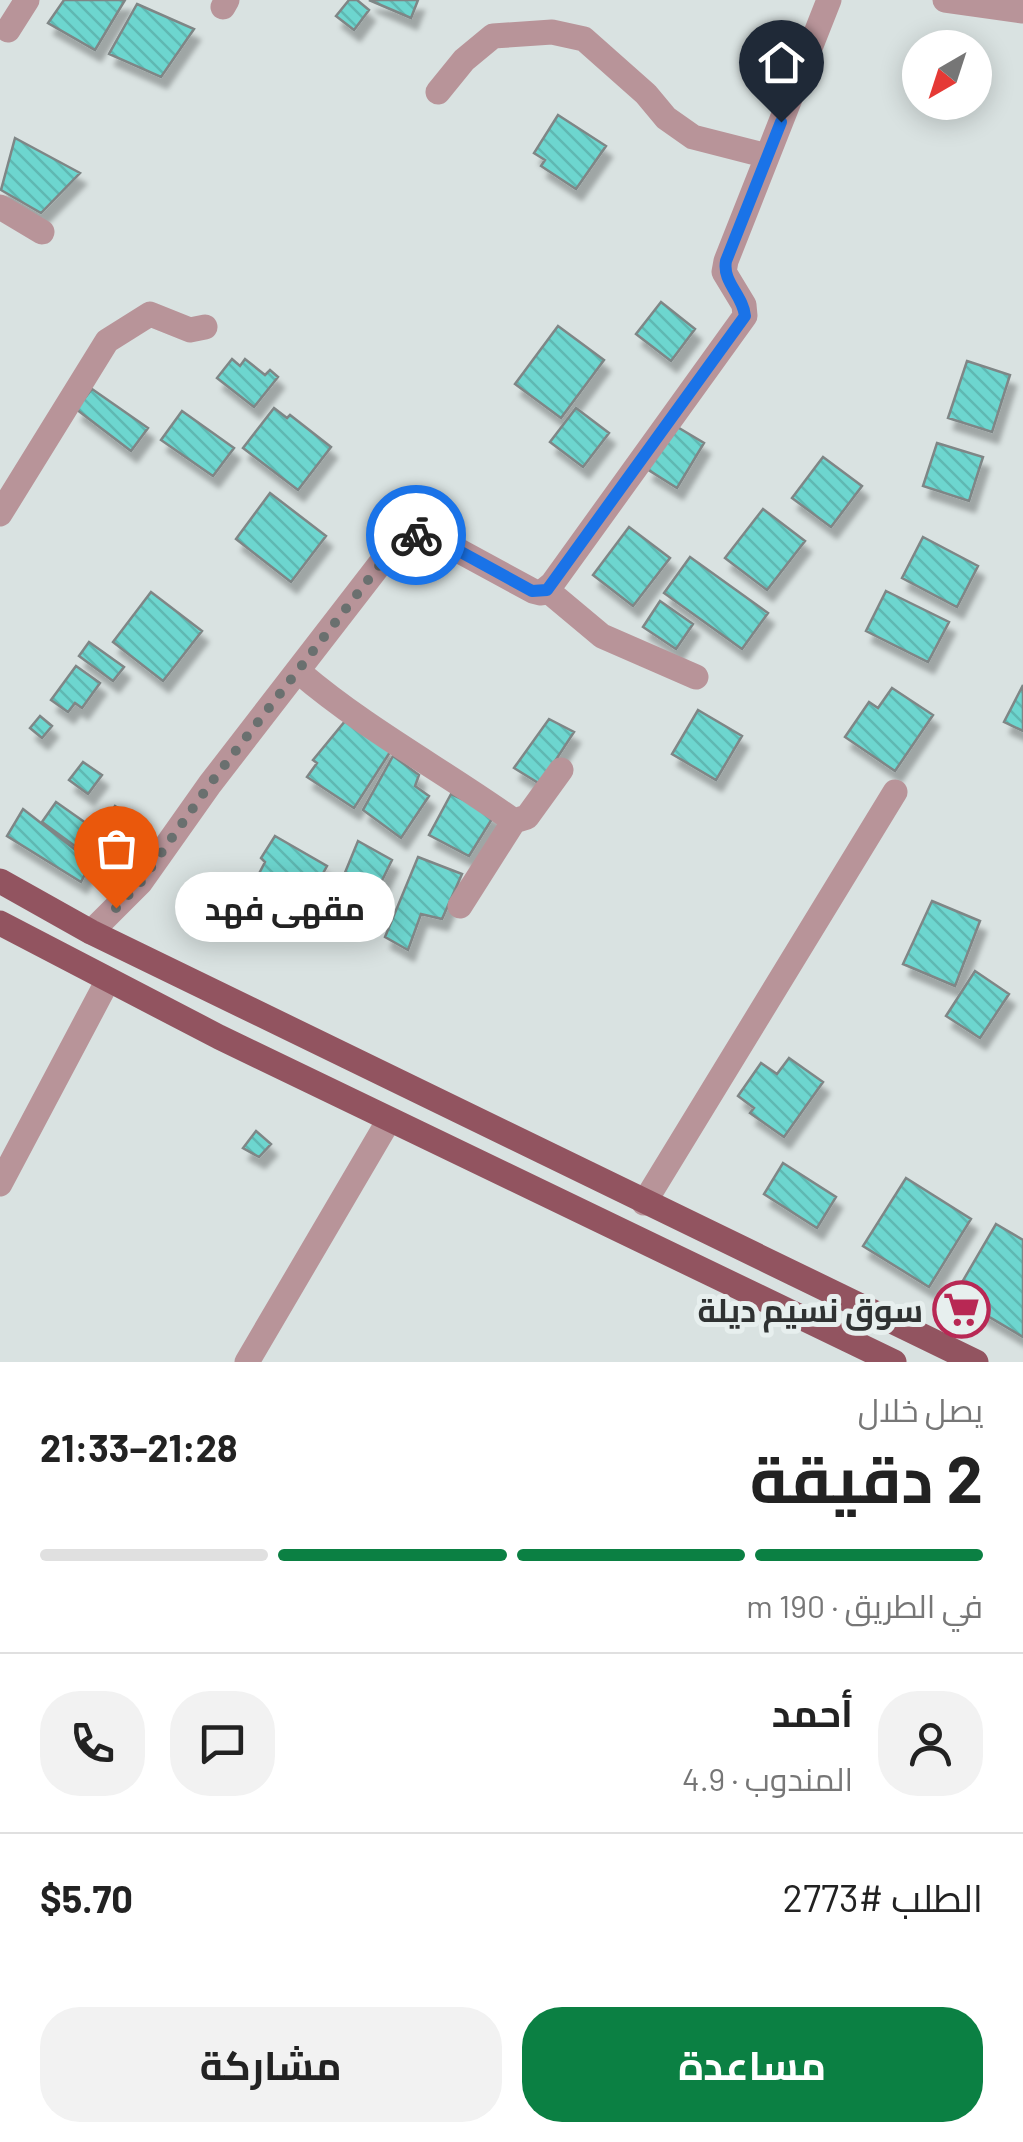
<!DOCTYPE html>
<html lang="ar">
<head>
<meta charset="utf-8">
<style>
	body { margin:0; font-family:Barlow,Cairo,sans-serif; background:#f2f2f2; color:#222; direction:rtl; height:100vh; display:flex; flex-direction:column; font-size:38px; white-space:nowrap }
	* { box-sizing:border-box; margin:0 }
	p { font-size:32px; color:#767676 }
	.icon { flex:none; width:55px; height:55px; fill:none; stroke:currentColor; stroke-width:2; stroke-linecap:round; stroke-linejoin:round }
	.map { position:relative; height:1362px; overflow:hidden; direction:ltr }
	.drawer { display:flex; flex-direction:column; background:#fff; flex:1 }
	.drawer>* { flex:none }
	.needle { width:65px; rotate:219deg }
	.tools { position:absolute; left:902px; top:30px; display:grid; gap:20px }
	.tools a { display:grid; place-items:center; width:90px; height:90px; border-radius:50%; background:#fff; box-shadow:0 5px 25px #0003; font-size:50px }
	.pin { position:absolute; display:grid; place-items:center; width:85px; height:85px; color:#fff; margin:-102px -42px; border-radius:50% 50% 50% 0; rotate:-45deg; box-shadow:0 0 10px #0007 }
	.pin .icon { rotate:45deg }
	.courier { position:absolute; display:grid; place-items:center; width:100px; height:100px; margin:-50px; border:8px solid #1a73e8; border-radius:50%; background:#fff; color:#222; box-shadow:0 2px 12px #0007 }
	.bubble { position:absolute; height:70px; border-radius:35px; background:#fff; box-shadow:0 5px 25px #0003; font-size:32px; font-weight:700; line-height:70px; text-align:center; direction:rtl }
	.headline em { font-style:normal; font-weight:700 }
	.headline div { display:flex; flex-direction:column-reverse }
	.headline { display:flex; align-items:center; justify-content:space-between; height:170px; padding:0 40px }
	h1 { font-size:65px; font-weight:700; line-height:75px }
	.bar { display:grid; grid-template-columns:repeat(4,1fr); gap:15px 10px; align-content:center; height:120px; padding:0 40px }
	.bar i { height:12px; border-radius:8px; background:#e0e0e0 }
	.bar .active { background:#0b8043 }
	.bar p { grid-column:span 4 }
	.line { display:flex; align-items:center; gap:25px; padding:0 40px; border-top:2px solid #e0e0e0 }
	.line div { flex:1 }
	.round { display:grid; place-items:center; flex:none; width:105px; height:105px; border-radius:40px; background:#f2f2f2 }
	.primary-button { display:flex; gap:20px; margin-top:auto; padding:20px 40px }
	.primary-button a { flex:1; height:115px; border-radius:40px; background:#0b8043; color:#fff; font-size:40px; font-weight:700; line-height:115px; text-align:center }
	.primary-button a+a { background:#f2f2f2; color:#222 }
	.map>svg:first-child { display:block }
	.building { fill:url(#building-back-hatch); stroke:#7f8686; stroke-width:2.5; filter:url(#shadow) }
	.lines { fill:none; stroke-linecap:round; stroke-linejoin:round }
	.minor { stroke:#b89499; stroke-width:25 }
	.major { stroke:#925460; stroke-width:25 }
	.done { stroke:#6a706f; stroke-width:10; stroke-dasharray:0 18 }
	.route { stroke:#1a73e8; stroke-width:12 }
	.labels { text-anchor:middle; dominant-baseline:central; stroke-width:10; stroke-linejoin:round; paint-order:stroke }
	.poi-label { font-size:32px; font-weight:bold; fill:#2f3232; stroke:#e7efee; text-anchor:end }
</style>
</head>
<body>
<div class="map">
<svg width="1023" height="1362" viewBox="0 0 1023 1362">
	<defs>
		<pattern id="building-back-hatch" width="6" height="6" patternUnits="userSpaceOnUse" patternTransform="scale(2.5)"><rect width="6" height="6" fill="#6dd6cf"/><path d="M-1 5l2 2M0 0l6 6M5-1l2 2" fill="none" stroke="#5fb8b2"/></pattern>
		<filter id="shadow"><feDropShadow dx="6" dy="11" stdDeviation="2.5" flood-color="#0004"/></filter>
	</defs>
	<rect width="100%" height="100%" fill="#d9e2e1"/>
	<path class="building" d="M64,0H125L95,50L48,23Z
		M349,0H357L369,10L354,30L336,16Z
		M369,0H418L411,18Z
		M137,4L194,29L161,77L109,54Z
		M558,115L606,146L576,189L541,166L545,160L534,153Z
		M15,138L80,173L41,213L1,190Z
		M661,302L695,329L671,361L636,334Z
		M558,326L604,360L561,418L515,384Z
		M232,359L240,366L245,359L265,375L270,370L278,377L254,407L217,378Z
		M967,361L1010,375L992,432L948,418Z
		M92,389L148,428L131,451L76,409Z
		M274,408L287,418L290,415L331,447L298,490L243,448Z
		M576,408L609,433L583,467L550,442Z
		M182,411L234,448L213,476L161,440Z
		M674,425L704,443L677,488L647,469Z
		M937,443L983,457L969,501L923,486Z
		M823,457L862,486L831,527L792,498Z
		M270,493L326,536L291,582L236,539Z
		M763,509L805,541L767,590L725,558Z
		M629,527L670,558L633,606L593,575Z
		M923,537L978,566L957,607L902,578Z
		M690,557L768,613L742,649L664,593Z
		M886,591L949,622L928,662L866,631Z
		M151,592L202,631L163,681L113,642Z
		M660,601L693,624L676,649L643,627Z
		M89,642L124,667L113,681L79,656Z
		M76,666L100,683L82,708L75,703L68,712L51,700Z
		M1023,685V731L1004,722Z
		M892,688L933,715L895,771L845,737L869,702L878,708Z
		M698,710L742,736L716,780L672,754Z
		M40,716L52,726L42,738L30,728Z
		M549,719L574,732L540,784L514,768Z
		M346,720L392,749L354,808L307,777L317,763L313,760Z
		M393,756L419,775L415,786L429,796L401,838L363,810Z
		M83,762L102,775L88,794L69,780Z
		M451,794L495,814L469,856L429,835Z
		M56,802L120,847L105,868L42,822Z
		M115,806L135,819L123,836L104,823Z
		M23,809L91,862L81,882L7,836Z
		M275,836L327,866L299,917L250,891L265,862L261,858Z
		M358,841L392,860L367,911L337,892Z
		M418,857L462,874L442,919L421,914L408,950L385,937Z
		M932,901L980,921L955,986L903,964Z
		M975,971L1009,994L980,1038L946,1016Z
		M789,1058L823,1082L784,1137L750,1113L754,1108L738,1096L761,1063L777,1074Z
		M256,1131L271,1144L259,1157L243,1148Z
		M783,1163L836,1197L817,1228L764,1194Z
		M906,1178L971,1219L929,1287L863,1246Z
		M996,1224L1023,1240V1337L954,1296Z"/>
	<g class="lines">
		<path class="minor" d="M945,0L1023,11
			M223,7L227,0
			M8,30L27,0
			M438,92L464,60L493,36L552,32L584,39L646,94L666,118L693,137L767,156
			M0,207L42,232
			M0,514L107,341L150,314L190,330L205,327
			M547,590L602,636L696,677
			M299,672C367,730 441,769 514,821L460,906
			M514,821L527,817L561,770
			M91,932L140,883L210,784L397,542L428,534L533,591L541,593L552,584L745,316L744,305L724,272L726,261L829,0
			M0,1184L108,980
			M644,1203L895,792
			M247,1362L389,1120"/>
		<path class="major" d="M0,881L91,932L976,1362
			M0,923L219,1037L894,1362"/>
	</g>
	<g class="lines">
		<path class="done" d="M116,908L140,883L210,784L382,562L398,542L416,535"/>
		<path class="route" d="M416,535L428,534L532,591L547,590L745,316C743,295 722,282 726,261L781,122"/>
	</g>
	<defs>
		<symbol id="supermarket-ring" viewBox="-11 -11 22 22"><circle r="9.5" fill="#e7efee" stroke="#b82854" stroke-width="1.5"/><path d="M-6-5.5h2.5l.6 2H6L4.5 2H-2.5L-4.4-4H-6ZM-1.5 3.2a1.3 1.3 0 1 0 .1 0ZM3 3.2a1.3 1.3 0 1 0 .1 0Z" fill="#b82854"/></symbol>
	</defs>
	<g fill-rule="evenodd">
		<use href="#supermarket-ring" x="930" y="1278" width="63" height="63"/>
	</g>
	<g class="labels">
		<g class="poi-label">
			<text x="923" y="1309">سوق نسيم ديلة</text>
		</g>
	</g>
</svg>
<div class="tools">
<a><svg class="needle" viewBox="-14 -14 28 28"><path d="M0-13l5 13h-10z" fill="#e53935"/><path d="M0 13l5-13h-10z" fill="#767676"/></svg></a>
</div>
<div class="pin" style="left:116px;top:908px;background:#ea580c"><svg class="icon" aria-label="bag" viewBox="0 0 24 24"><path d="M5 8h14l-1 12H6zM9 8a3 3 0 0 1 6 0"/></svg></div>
<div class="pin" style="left:781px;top:122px;background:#1f2937"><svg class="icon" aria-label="home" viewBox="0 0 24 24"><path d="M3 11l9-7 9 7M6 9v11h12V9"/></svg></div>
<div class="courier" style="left:416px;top:535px"><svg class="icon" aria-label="bike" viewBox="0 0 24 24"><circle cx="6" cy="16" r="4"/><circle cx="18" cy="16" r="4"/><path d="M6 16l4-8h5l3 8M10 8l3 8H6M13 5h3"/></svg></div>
<div class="bubble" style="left:175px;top:872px;width:220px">مقهى فهد</div>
</div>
<section class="drawer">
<div class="headline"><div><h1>2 دقيقة</h1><p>يصل خلال</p></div><em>21:28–21:33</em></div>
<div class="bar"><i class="active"></i><i class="active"></i><i class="active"></i><i></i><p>في الطريق · 190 m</p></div>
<div class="line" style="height:180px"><a class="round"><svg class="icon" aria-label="person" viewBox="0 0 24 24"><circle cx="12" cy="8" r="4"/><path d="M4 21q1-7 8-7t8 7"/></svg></a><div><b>أحمد</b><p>المندوب · 4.9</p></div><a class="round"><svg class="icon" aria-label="chat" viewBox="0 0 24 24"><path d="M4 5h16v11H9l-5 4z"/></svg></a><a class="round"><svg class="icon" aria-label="phone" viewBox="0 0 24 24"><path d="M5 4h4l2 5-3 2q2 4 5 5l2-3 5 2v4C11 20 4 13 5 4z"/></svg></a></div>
<div class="line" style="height:130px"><div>الطلب #2773</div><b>$5.70</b></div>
<div class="primary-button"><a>مساعدة</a><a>مشاركة</a></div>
</section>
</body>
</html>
